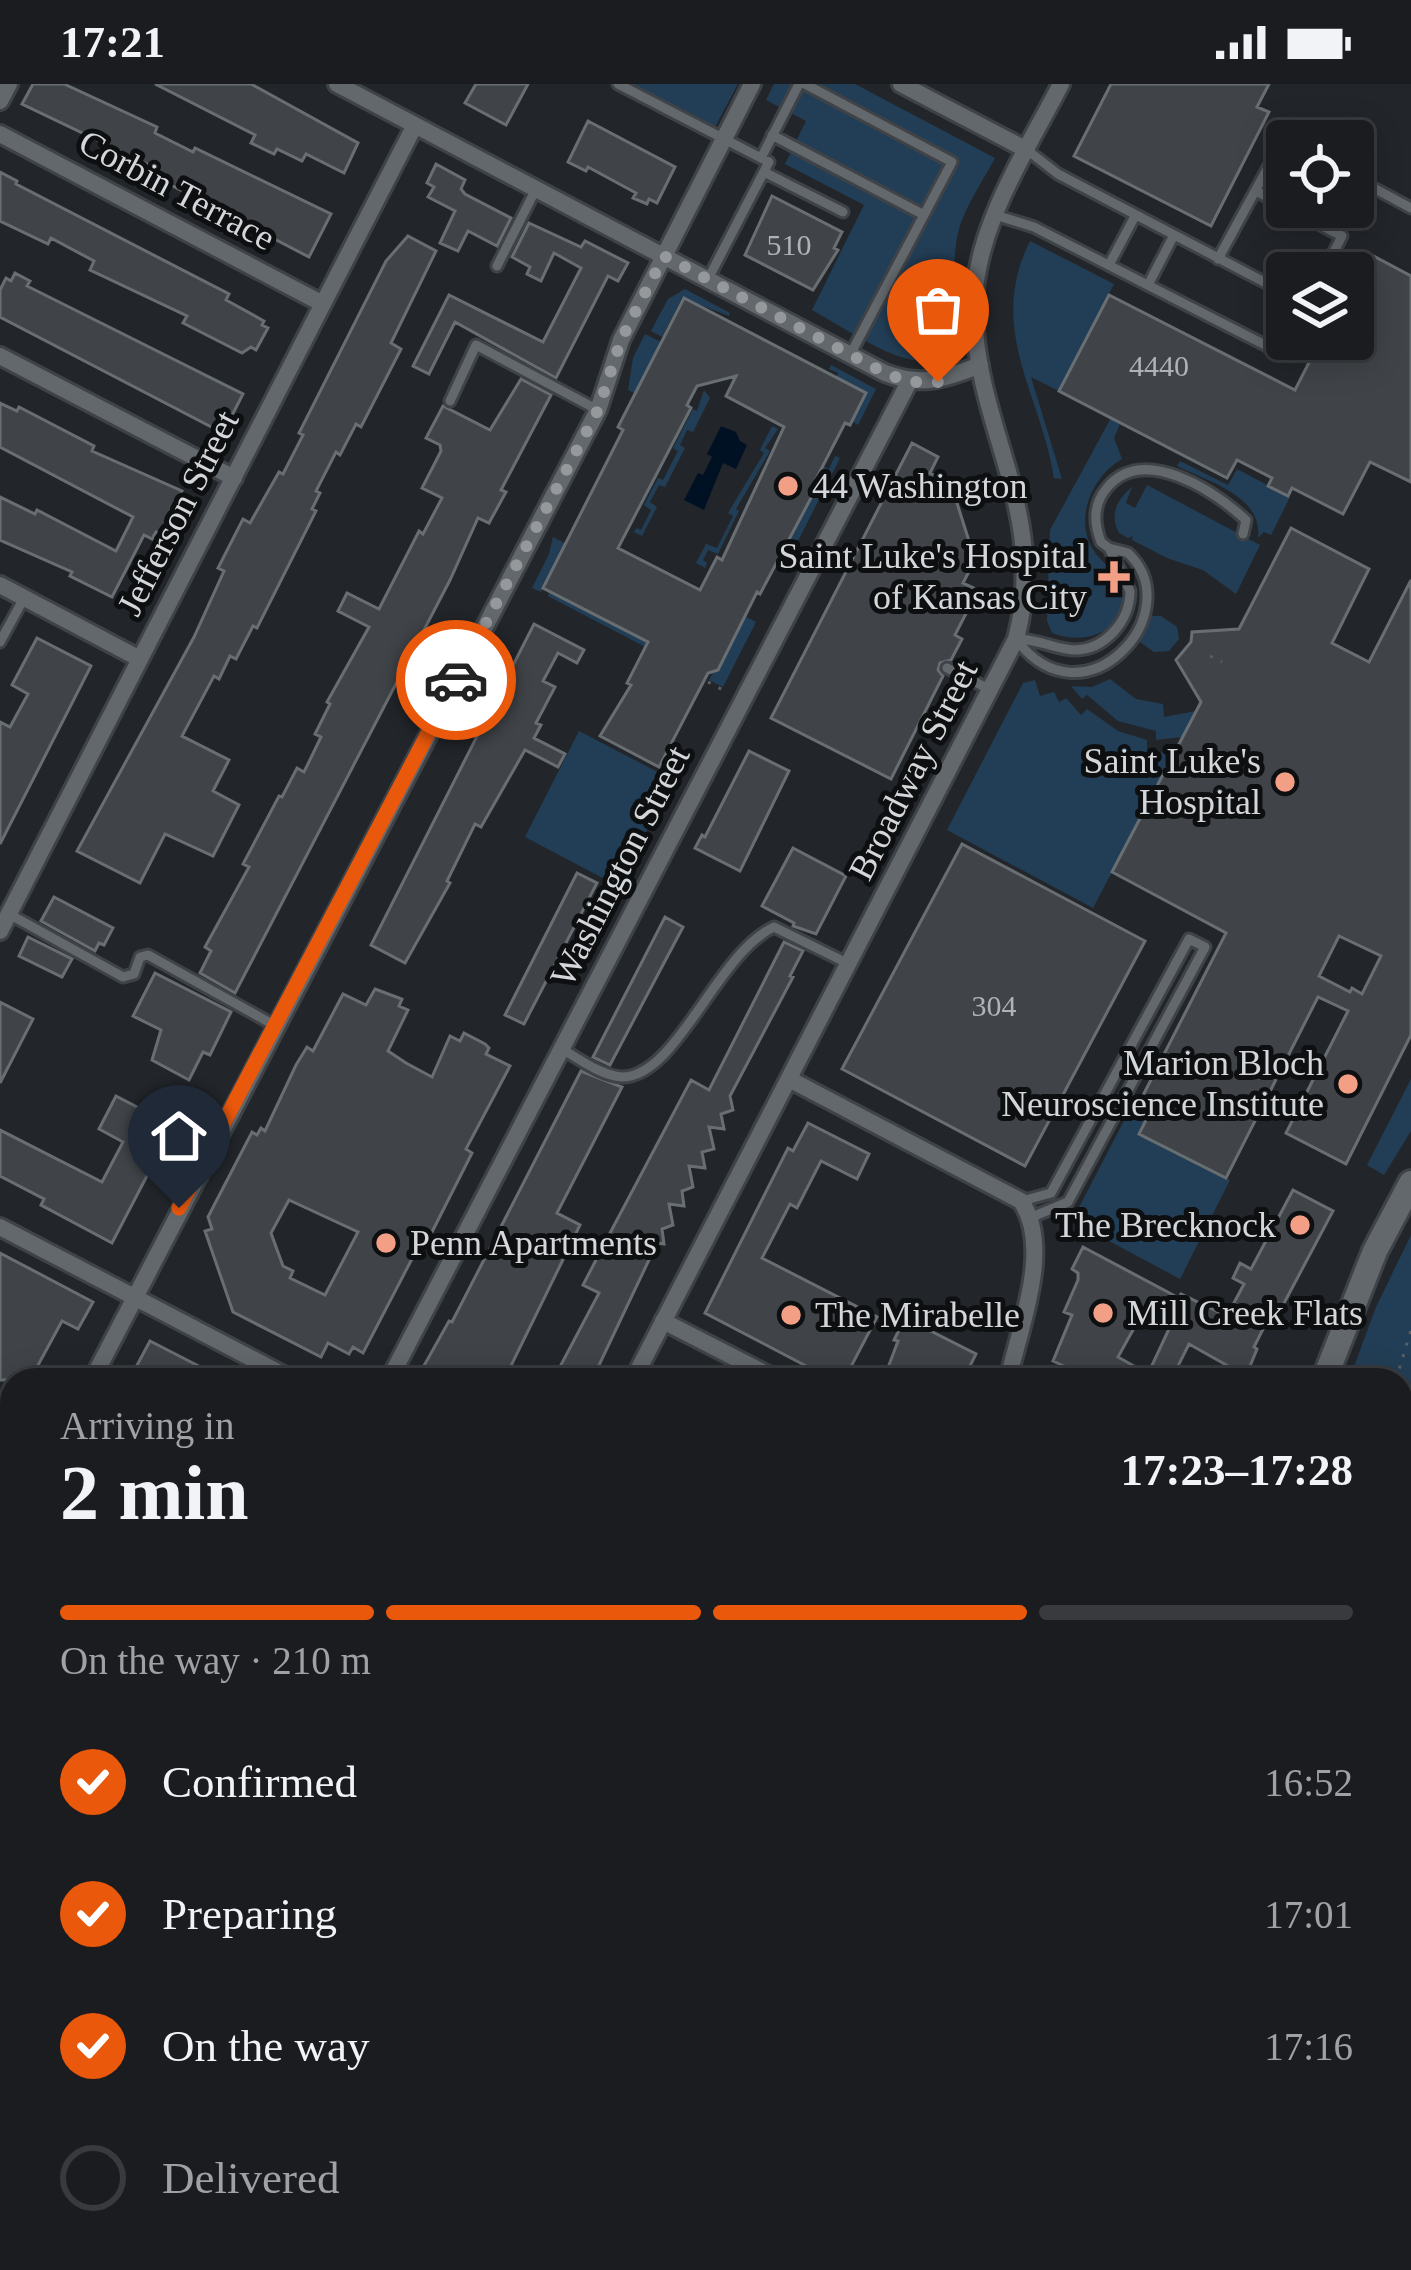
<!DOCTYPE html>
<html lang="en">
<head>
<meta charset="utf-8">
<style>
	body { margin:0; font-family:Georgia,serif; background:#232529; color:#f1f3f6; height:100vh; display:flex; flex-direction:column; font-size:45px; white-space:nowrap }
	* { box-sizing:border-box; margin:0 }
	p { font-size:39px; color:#9fa1a5 }
	.icon { flex:none; width:66px; height:66px; fill:none; stroke:currentColor; stroke-width:2; stroke-linecap:round; stroke-linejoin:round }
	.map { position:relative; flex:1; overflow:hidden }
	.side { position:absolute; left:0px; top:1284px; width:1413px; height:903px; display:flex; flex-direction:column; background:#1a1c20; border-radius:36px 36px 0 0; box-shadow:0 6px 30px #0003,0 0 0 3px #383a3e }
	.side>* { flex:none }
	.tools { position:absolute; left:1266px; top:36px; display:grid; gap:24px }
	.tools a { display:grid; place-items:center; width:108px; height:108px; border-radius:12px; background:#1a1c20; box-shadow:0 6px 30px #0003,0 0 0 3px #383a3e; font-size:60px }
	.pin { position:absolute; display:grid; place-items:center; width:102px; height:102px; color:#fff; margin:-123px -51px; border-radius:50% 50% 50% 0; rotate:-45deg; box-shadow:0 0 12px #0007 }
	.pin .icon { rotate:45deg }
	.courier { position:absolute; display:grid; place-items:center; width:120px; height:120px; margin:-60px; border:9px solid #ea580c; border-radius:50%; background:#fff; color:#222; box-shadow:0 3px 15px #0007 }
	.overview em { font-style:normal; font-weight:700 }
	.overview div { display:flex; flex-direction:column-reverse }
	.overview { display:flex; align-items:center; justify-content:space-between; height:204px; padding:0 60px }
	h1 { font-size:78px; font-weight:700; line-height:90px }
	.bar { display:grid; grid-template-columns:repeat(4,1fr); gap:18px 12px; align-content:center; height:144px; padding:0 60px }
	.bar i { height:15px; border-radius:9px; background:#383a3e }
	.bar .on { background:#ea580c }
	.bar p { grid-column:span 4 }
	ol { padding:0 60px; list-style:none }
	li { display:flex; align-items:center; gap:36px; height:132px }
	li p { margin-inline-start:auto }
	li .icon { padding:12px; border-radius:50%; background:#ea580c; color:#fff; stroke-width:4 }
	li:last-child { color:#9fa1a5 }
	li i { width:66px; height:66px; border:6px solid #383a3e; border-radius:50% }
	.status { display:flex; justify-content:space-between; align-items:center; height:84px; padding:0 60px; background:#1a1c20; direction:ltr }
	.status svg { height:33px; fill:currentColor }
	.map>svg:first-child { display:block }
	.green { fill:#223e56 }
	.water { fill:#001124 }
	.building { fill:#404448; stroke:#696e73; stroke-width:3; fill-rule:evenodd }
	.lines { fill:none; stroke-linecap:round; stroke-linejoin:round }
	.service-casing { stroke:#3f4347; stroke-width:15 }
	.minor-casing { stroke:#3f4347; stroke-width:22 }
	.tertiary-casing { stroke:#3f4347; stroke-width:27 }
	.secondary-casing { stroke:#3f4347; stroke-width:30 }
	.path { stroke:#5a5e62; stroke-width:3; stroke-dasharray:3 9; stroke-linecap:butt }
	.service { stroke:#63686d; stroke-width:9 }
	.minor { stroke:#63686d; stroke-width:16 }
	.tertiary { stroke:#63686d; stroke-width:21 }
	.secondary { stroke:#63686d; stroke-width:24 }
	.done { stroke:#96999c; stroke-width:12; stroke-dasharray:0 21.6 }
	.route { stroke:#ea580c; stroke-width:15 }
	.poi-dot { fill:#f39f86; stroke:#0d0f11; stroke-width:4.5 }
	.labels { text-anchor:middle; dominant-baseline:central; stroke-width:10; stroke-linejoin:round; paint-order:stroke }
	.number-label { font-size:30px; fill:#afb2b6 }
	.street-label { font-size:36px; fill:#d4d7da; stroke:#0d0f11 }
	.poi-label { font-size:36px; fill:#d4d7da; stroke:#0d0f11; text-anchor:start }
</style>
</head>
<body>
<div class="status"><b>17:21</b><svg viewBox="0 0 49 12"><path d="M0 12V9h3v3zM5 12V6h3v6zM10 12V3h3v9zM15 12V0h3v12zM26 1h20v11H26zM47 4h2v5h-2z"/></svg></div>
<div class="map">
<svg width="1411" height="2186" viewBox="0 0 1411 2186">
	<rect width="100%" height="100%" fill="#22262a"/>
	<path class="green" d="M628,0H738L714,45Z
		M774,0H855L995,74C983,97 964,124 958,149C950,179 960,269 921,276C896,280 835,238 812,226L864,121L785,80L806,37L766,16Z
		M1030,157L1114,200L1059,307L1031,293L1062,395L1054,394C1041,309 986,246 1030,157Z
		M685,205L730,229L729,232L682,214L662,253L651,247L668,215Z
		M645,250L663,259L644,291L640,312L628,306L633,274Z
		M831,281L876,305L858,341L852,337L836,294L838,289L829,285Z
		M704,306L710,314L693,348L687,346L680,361L685,364L665,403L659,401L650,418L657,423L642,452L634,448L636,444L641,446L651,426L644,421L658,394L663,396L678,367L673,364L693,325L697,327Z
		M1111,334L1120,340L1114,354L1122,375C1092,392 1073,436 1094,467C1101,478 1113,485 1121,495C1133,542 1092,564 1052,549L1047,537L1050,446Z
		M772,342L778,345L765,364L770,367L736,425L739,427L718,470L708,466L703,476L707,479L705,484L696,479L706,460L717,464L733,432L728,429L764,369L760,366Z
		M835,372L840,374L798,457L788,455L820,398L816,395L823,382L829,385Z
		M1180,377L1228,401L1237,385L1290,413L1271,451L1264,448L1258,454C1263,412 1209,398 1177,382Z
		M1147,401L1260,461L1236,510L1203,486L1167,474L1132,456L1133,452L1128,454L1119,449C1109,431 1117,415 1132,403L1126,419L1135,424Z
		M553,453L566,460L541,508L532,504L549,470Z
		M550,507L651,560L649,565L548,512Z
		M744,532L756,538L723,603L709,596L715,585L718,586Z
		M1151,532H1161L1177,543L1179,555L1169,567L1154,568L1140,558Z
		M1110,595L1136,615L1163,620L1164,633L1196,627L1183,653L1156,656V647L1118,637L1087,611L1082,615L1071,602L1092,603Z
		M1035,596L1040,612L1054,608L1059,618L1066,614L1081,631L1087,625L1118,647L1147,656V667L1174,670L1093,824L947,746L1023,599Z
		M579,647L673,696L618,802L525,753Z
		M1411,995V1047L1384,1091L1367,1081Z
		M1129,1027L1146,1036L1140,1050L1230,1096L1180,1195L1072,1137Z
		M1411,1151V2182L1408,2186H1157L1160,2175H1401V1296H1349L1376,1223Z"/>
	<path class="water" d="M721,342L736,348L740,357L747,361L736,385L723,379L704,426L684,416L698,389L703,391L712,373L707,370Z"/>
	<path class="building" d="M33,0H64L157,43L155,49L193,68L195,64L331,130L309,173L146,88L149,81L22,20Z
		M155,0H251L358,59L344,89L306,70L302,77L277,65L274,70L251,59L255,51Z
		M476,0H528L506,41L465,19Z
		M1111,0H1269L1257,23L1269,28L1211,142L1074,72Z
		M588,37L675,83L657,119L649,115L647,120L633,114L636,109L588,83L586,87L568,78Z
		M436,80L465,96L461,105L465,110L511,134L497,162L468,147L458,167L440,159L455,127L428,113L434,103L427,99Z
		M0,88L17,97L16,100L229,210L226,216L264,237L262,241L268,244L256,266L251,263L242,269L183,239L187,232L90,186L94,177L51,154L48,160L0,137Z
		M772,112L842,148L834,164L838,166L813,206L745,171Z
		M529,139L581,163L585,157L628,179L618,197L608,192L556,294L455,238L429,290L413,282L449,211L543,258L581,184L554,169L541,197L527,190L530,183L512,173Z
		M408,152L436,167L391,259L401,265L361,343L356,340L340,371L336,368L316,407L320,409L312,425L316,427L257,544L253,542L236,575L230,572L219,595L214,592L182,652L229,676L213,707L239,721L213,772L165,750L140,799L77,767L194,553L224,487L218,484L243,435L250,439L279,388L283,390L303,351L299,349L386,177Z
		M1366,168L1411,192V398L1370,378L1343,430L1292,404L1288,412L1268,402L1272,394L1237,376L1227,394L1059,307L1109,211L1295,306L1321,255H1353V192Z
		M15,189L30,197L27,202L243,310L223,349L0,233V206L6,194L11,197Z
		M684,214L866,309L850,341L845,339L816,395L820,397L760,510L757,508L718,586L708,589L659,683L600,652L631,601L627,599L648,558L543,504L623,346L618,343ZM736,292L726,312L784,343L722,476L717,473L700,506L618,464L691,324L687,321L697,302Z
		M521,295L551,311L501,406L506,408L489,439L478,434L450,496L235,909L200,889L211,867L205,863L249,783L243,780L279,712L282,713L297,684L304,688L321,653L315,650L330,620L327,618L369,543L338,527L347,509L379,525L419,447L423,450L442,414L422,404L441,367L440,361L426,354L443,322L490,346Z
		M0,319L17,327L19,323L94,362L92,367L182,407L161,450L156,448L152,455L144,451L112,513L70,492L72,488L0,456V413L35,430L37,426L116,467L133,433L0,363Z
		M912,359L938,373L930,389L951,400L975,476L963,499L978,506L955,551L962,555L951,576L940,579L938,586L943,592L891,695L771,634Z
		M1291,444L1369,485L1332,559L1369,578L1411,496V951L1346,1080L1286,1049L1348,927L1318,913L1226,1094L1139,1050L1146,1036L1134,1029L1226,849L1112,788L1201,618L1176,576L1191,558L1192,548L1239,545ZM1339,852L1381,872L1362,910L1352,904L1350,908L1319,892Z
		M534,540L584,566L577,579L558,569L543,597L555,603L536,639L541,641L534,654L565,670L558,683L525,666L481,743L475,740L447,797L450,799L405,879L371,861Z
		M37,554L91,582L0,760V638L10,643L28,610L12,601Z
		M749,667L789,687L740,787L695,764L702,751L705,753Z
		M962,760L1145,857L1025,1082L842,985Z
		M793,764L846,792L816,850L793,842L794,839L762,822Z
		M577,789L597,799L524,940L505,931Z
		M54,813L113,844L104,861L99,859L95,867L41,837Z
		M665,833L683,843L610,981L593,973Z
		M28,853L72,875L62,893L19,872Z
		M784,858L803,867L790,892L793,893L730,1012L733,1026L721,1030L724,1045L709,1043L714,1065L702,1068L705,1084L689,1082L693,1103L682,1107L684,1122L669,1120L673,1141L662,1145L664,1160L657,1159L592,1296H553L599,1209L583,1201L609,1151L691,996L709,1006Z
		M155,889L231,928L210,971L203,968L189,996L152,976L161,946L133,932Z
		M375,905L402,915L399,922L408,926L388,967L406,979L432,993L450,952L460,957L464,949L485,960L489,964L486,970L510,982L466,1065L472,1069L432,1148L427,1146L363,1269L353,1263L349,1270L328,1259L321,1273L233,1228L205,1147L212,1145L208,1133L252,1048L257,1051L261,1044L265,1047L296,981L307,963L313,967L343,910L366,921ZM289,1116L358,1148L325,1211L290,1194L293,1187L283,1182L271,1149Z
		M0,918L33,935L0,999Z
		M581,987L622,1003L557,1129L580,1141L504,1296H416L449,1237L452,1238Z
		M116,1012L179,1045L155,1091L149,1088L112,1159L41,1121L44,1115L0,1092V1046L102,1098L123,1058L99,1045Z
		M808,1039L869,1070L857,1095L821,1077L797,1124L790,1120L762,1174L877,1233L844,1296H833L705,1229L788,1064L793,1067Z
		M1293,1106L1333,1127L1274,1238L1268,1235L1254,1263L1257,1265L1246,1292L1189,1260L1171,1296H1060L1066,1283L1053,1277L1072,1231L1064,1228L1078,1196V1189L1072,1185L1083,1163L1179,1214L1181,1210L1227,1232L1244,1200L1233,1194L1240,1179L1251,1185ZM1149,1217L1176,1230L1148,1290L1118,1273Z
		M0,1169L93,1218L78,1245L62,1237L30,1296H0Z
		M905,1234L976,1270L963,1296H887L894,1283L889,1281L898,1257L894,1256Z
		M150,1257L226,1296H162L136,1283Z"/>
	<g class="lines">
		<defs>
			<path id="service" d="M618,0L761,74L799,0
				M805,0L952,78L850,271
				M772,51L924,131
				M1027,66L1058,90L1287,210
				M764,88L843,128
				M1353,93L1411,124
				M1256,107L1334,148
				M995,131L1034,143L1271,264L1287,234
				M1218,175L1283,56L1287,58
				M1109,181L1135,132
				M497,182L536,105
				M1323,189L1342,152L1334,148L1347,123
				M708,195L769,78L761,74
				M1148,201L1174,151
				M450,317L476,261L598,326
				M1016,555C1039,555 1054,565 1074,566C1106,566 1130,536 1130,507L1109,464L1101,458C1094,440 1093,421 1106,405C1142,359 1213,406 1246,436L1243,450
				M1016,555C1083,646 1191,529 1128,469L1109,464
				M0,558L24,514
				M947,584L991,606
				M9,830L123,893L134,890L140,873L148,871L274,941
				M562,965C579,975 602,992 622,993C677,993 717,869 774,843L849,880
				M1022,1117L1051,1109L1189,855L1205,863L1068,1118L1032,1133
				M0,1373L12,1380"/>
			<path id="minor" d="M337,0L885,289C921,303 945,295 980,281
				M901,0L1027,66
				M0,17L9,0
				M0,50L323,220
				M0,272L234,394
				M0,501L140,575
				M0,847L415,41
				M789,995L1021,1117C1053,1164 1019,1245 1008,1296
				M0,1143L293,1296
				M663,1237L778,1296
				M92,1296L598,326L621,256L752,0
				M389,1296L909,298
				M633,1296L1016,555C1049,430 978,349 974,231C971,149 1025,70 1061,0
				M0,1484L12,1462
				M0,2158L12,2165
				M32,2175L53,2186
				M458,2186L461,2175"/>
			<path id="tertiary" d="M160,2186L166,2175"/>
			<path id="secondary" d="M1324,1296L1375,1167L1411,1099
				M0,1757L12,1763
				M0,1796L12,1802
				M735,2175L756,2186
				M801,2175L822,2186
				M1078,2186L1088,2175
				M1126,2186L1129,2175"/>
		</defs>
		<use href="#service" class="service-casing"/>
		<use href="#minor" class="minor-casing"/>
		<use href="#tertiary" class="tertiary-casing"/>
		<use href="#secondary" class="secondary-casing"/>
		<path class="path" d="M1210,572L1222,578
			M708,598L723,606
			M1396,1296L1411,1246
			M1401,1658L1411,1618
			M1401,2063L1403,2046
			M1401,2139L1411,2140
			M1199,2175L1203,2186
			M1250,2175L1275,2186L1309,2175"/>
		<use href="#service" class="service"/>
		<use href="#minor" class="minor"/>
		<use href="#tertiary" class="tertiary"/>
		<use href="#secondary" class="secondary"/>
	</g>
	<g class="lines">
		<path class="done" d="M456,596L598,326L621,256L664,172L885,289L909,298H938"/>
		<path class="route" d="M179,1124L456,596"/>
	</g>
	<g class="poi-dot">
		<circle cx="788" cy="402" r="12"/>
		<path d="M1108 475h12v12h12v12h-12v12h-12v-12h-12v-12h12z"/>
		<circle cx="1285" cy="698" r="12"/>
		<circle cx="1348" cy="1000" r="12"/>
		<circle cx="1300" cy="1141" r="12"/>
		<circle cx="386" cy="1159" r="12"/>
		<circle cx="1103" cy="1229" r="12"/>
		<circle cx="791" cy="1231" r="12"/>
	</g>
	<g class="labels">
		<g class="number-label">
			<text x="789" y="160">510</text>
			<text x="1159" y="281">4440</text>
			<text x="994" y="921">304</text>
		</g>
		<g class="street-label">
			<text transform="translate(177 106) rotate(28)">Corbin Terrace</text>
			<text transform="translate(178 429) rotate(-63)">Jefferson Street</text>
			<text transform="translate(913 686) rotate(-63)">Broadway Street</text>
			<text transform="translate(620 782) rotate(-63)">Washington Street</text>
		</g>
		<g class="poi-label">
			<text x="812" y="402">44 Washington</text>
			<text x="1087" y="472" text-anchor="end">Saint Luke's Hospital<tspan x="1087" dy="41">of Kansas City</tspan></text>
			<text x="1261" y="677" text-anchor="end">Saint Luke's<tspan x="1261" dy="41">Hospital</tspan></text>
			<text x="1324" y="979" text-anchor="end">Marion Bloch<tspan x="1324" dy="41">Neuroscience Institute</tspan></text>
			<text x="1276" y="1141" text-anchor="end">The Brecknock</text>
			<text x="410" y="1159">Penn Apartments</text>
			<text x="1127" y="1229">Mill Creek Flats</text>
			<text x="815" y="1231">The Mirabelle</text>
		</g>
	</g>
</svg>
<div class="tools">
<a><svg class="icon" aria-label="locate" viewBox="0 0 24 24"><circle cx="12" cy="12" r="6"/><path d="M12 2v4M12 18v4M2 12h4M18 12h4"/></svg></a>
<a><svg class="icon" aria-label="layers" viewBox="0 0 24 24"><path d="M12 4l9 5-9 5-9-5zM3 14l9 5 9-5"/></svg></a>
</div>
<div class="pin" style="left:938px;top:298px;background:#ea580c"><svg class="icon" aria-label="bag" viewBox="0 0 24 24"><path d="M5 8h14l-1 12H6zM9 8a3 3 0 0 1 6 0"/></svg></div>
<div class="pin" style="left:179px;top:1124px;background:#1f2937"><svg class="icon" aria-label="home" viewBox="0 0 24 24"><path d="M3 11l9-7 9 7M6 9v11h12V9"/></svg></div>
<div class="courier" style="left:456px;top:596px"><svg class="icon" aria-label="car" viewBox="0 0 24 24"><path d="M5 17H2v-5l4-1 3-4h7l3 4 3 1v5h-3M9 17h6M6 11h13"/><circle cx="7" cy="17" r="2"/><circle cx="17" cy="17" r="2"/></svg></div>
<section class="side">
<div class="overview"><div><h1>2 min</h1><p>Arriving in</p></div><em>17:23–17:28</em></div>
<div class="bar"><i class="on"></i><i class="on"></i><i class="on"></i><i></i><p>On the way · 210 m</p></div>
<ol>
<li><svg class="icon" aria-label="check" viewBox="0 0 24 24"><path d="M5 12l5 5 9-10"/></svg>Confirmed<p>16:52</p></li>
<li><svg class="icon" aria-label="check" viewBox="0 0 24 24"><path d="M5 12l5 5 9-10"/></svg>Preparing<p>17:01</p></li>
<li><svg class="icon" aria-label="check" viewBox="0 0 24 24"><path d="M5 12l5 5 9-10"/></svg>On the way<p>17:16</p></li>
<li><i></i>Delivered</li>
</ol>
</section>
</div>
</body>
</html>
